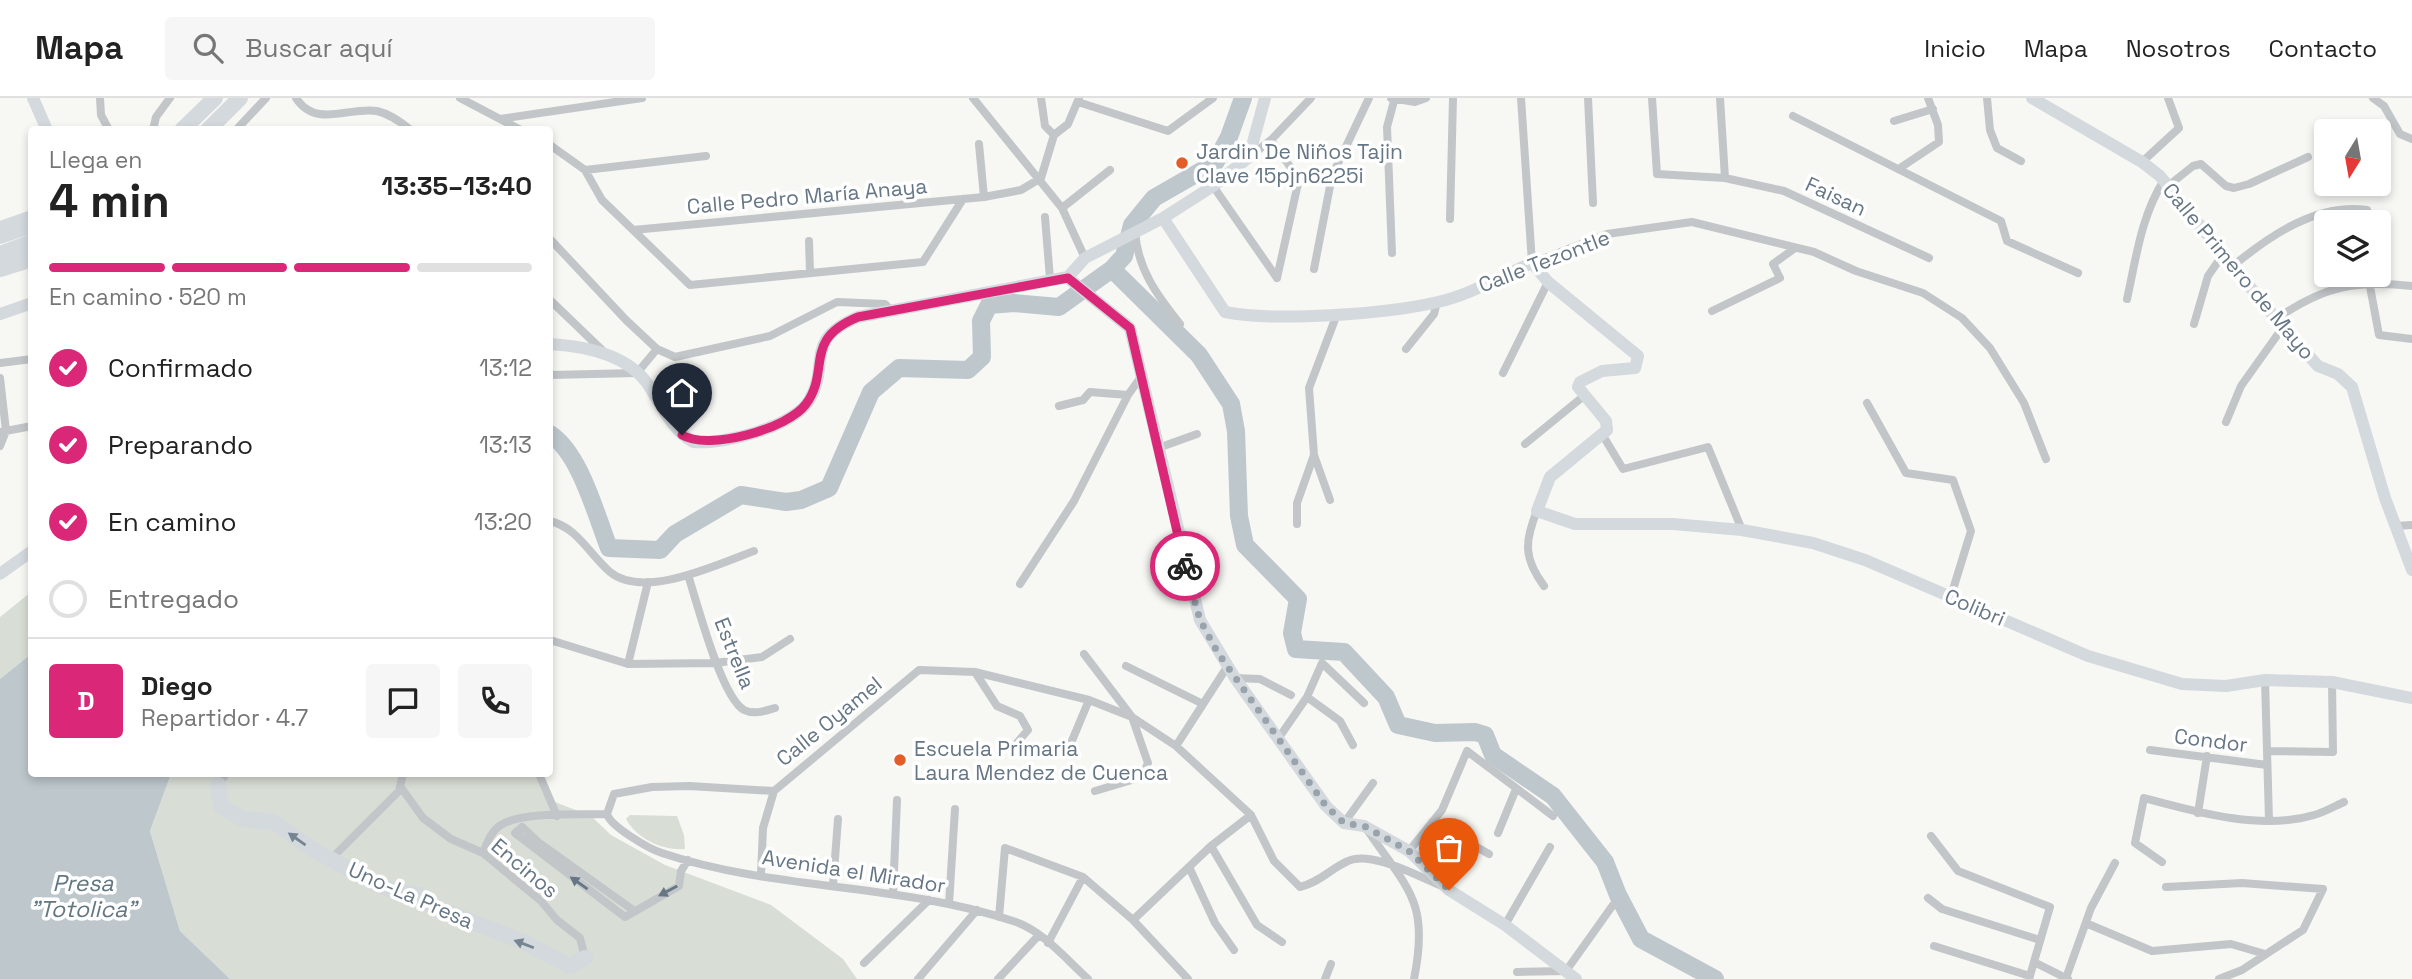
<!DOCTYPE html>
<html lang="es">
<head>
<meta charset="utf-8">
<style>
	body { margin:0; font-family:"Space Grotesk",sans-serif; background:#f6f6f6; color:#222; height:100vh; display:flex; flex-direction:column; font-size:26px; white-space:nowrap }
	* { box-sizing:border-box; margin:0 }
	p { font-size:23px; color:#767676 }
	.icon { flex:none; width:38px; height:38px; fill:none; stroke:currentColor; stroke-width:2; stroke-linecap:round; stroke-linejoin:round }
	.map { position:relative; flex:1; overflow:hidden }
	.details { position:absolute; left:28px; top:28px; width:525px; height:651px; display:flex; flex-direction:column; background:#fff; border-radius:7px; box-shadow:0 4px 10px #0003 }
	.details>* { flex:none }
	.needle { width:46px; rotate:191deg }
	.fabs { position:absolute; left:2314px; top:21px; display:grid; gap:14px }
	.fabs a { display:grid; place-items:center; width:77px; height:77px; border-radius:7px; background:#fff; box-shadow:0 4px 10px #0003; font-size:35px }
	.pin { position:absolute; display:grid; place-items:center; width:60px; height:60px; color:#fff; margin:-72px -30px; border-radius:50% 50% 50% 0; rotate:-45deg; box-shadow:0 0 7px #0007 }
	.pin .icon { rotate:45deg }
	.courier { position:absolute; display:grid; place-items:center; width:70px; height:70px; margin:-35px; border:5px solid #db2777; border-radius:50%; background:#fff; color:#222; box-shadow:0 2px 9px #0007 }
	.overview em { font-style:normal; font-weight:800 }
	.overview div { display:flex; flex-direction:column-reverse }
	.overview { display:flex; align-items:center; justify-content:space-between; height:119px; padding:0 21px }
	h1 { font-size:46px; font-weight:800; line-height:52px }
	.bar { display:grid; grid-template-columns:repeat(4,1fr); gap:10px 7px; align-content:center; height:84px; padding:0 21px }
	.bar i { height:9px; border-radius:5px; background:#e0e0e0 }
	.bar .active { background:#db2777 }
	.bar p { grid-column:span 4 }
	.line { display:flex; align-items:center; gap:18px; padding:0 21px; border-top:2px solid #e0e0e0 }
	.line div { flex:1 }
	.round { display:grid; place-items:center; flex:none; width:74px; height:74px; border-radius:7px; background:#f6f6f6 }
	ol { padding:0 21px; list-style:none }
	li { display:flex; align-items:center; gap:21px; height:77px }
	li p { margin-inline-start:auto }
	li .icon { padding:7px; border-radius:50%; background:#db2777; color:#fff; stroke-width:4 }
	li:last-child { color:#767676 }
	li i { width:38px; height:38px; border:4px solid #e0e0e0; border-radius:50% }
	header { display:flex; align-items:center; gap:42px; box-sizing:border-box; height:98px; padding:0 35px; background:#fff; border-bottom:2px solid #e0e0e0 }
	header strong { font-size:33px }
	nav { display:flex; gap:38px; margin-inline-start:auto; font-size:24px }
	.search { width:490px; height:63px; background:#f6f6f6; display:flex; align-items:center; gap:18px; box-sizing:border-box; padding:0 24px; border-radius:7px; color:#767676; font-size:26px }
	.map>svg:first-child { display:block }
	.green { fill:#d8ded5 }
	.water { fill:#bdc7cc }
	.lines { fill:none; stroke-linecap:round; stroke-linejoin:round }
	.river { stroke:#bdc7cc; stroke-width:18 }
	.street { stroke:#c2c6c9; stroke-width:8 }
	.secondary { stroke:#d4d9dd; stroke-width:12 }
	.highway { stroke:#d4d9dd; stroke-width:16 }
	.oneway { fill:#768592 }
	.oneway2 { fill:#667685 }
	.done { stroke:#99a3ac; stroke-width:7; stroke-dasharray:0 12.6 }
	.route { stroke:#db2777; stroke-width:9 }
	.poi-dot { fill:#e55d26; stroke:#fff; stroke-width:2.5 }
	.labels { text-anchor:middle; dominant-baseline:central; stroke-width:7; stroke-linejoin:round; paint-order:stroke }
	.poi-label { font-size:21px; fill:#667685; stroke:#fff; text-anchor:start }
	.street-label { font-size:21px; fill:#667685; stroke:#fff }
	.water-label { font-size:23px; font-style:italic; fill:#627781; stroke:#fff }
</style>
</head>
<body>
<header>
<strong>Mapa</strong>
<div class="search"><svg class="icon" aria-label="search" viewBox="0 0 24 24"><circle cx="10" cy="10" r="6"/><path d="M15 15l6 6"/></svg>Buscar aquí</div>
<nav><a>Inicio</a><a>Mapa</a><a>Nosotros</a><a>Contacto</a></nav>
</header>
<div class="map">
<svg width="2412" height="881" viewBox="0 0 2412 881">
	<rect width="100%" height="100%" fill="#f7f7f4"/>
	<path class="green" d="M31,494V556L0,581V519Z
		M171,676H542L555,704L591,718L611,737L665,767L771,807L843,861L857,881H230L180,833L150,733Z
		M630,717L677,718L684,737L685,751C663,753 637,741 626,721Z"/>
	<path class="water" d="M31,556L32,676H171L150,733L180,833L230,881H0V581Z"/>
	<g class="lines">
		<path class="river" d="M1112,171L1199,257L1231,306L1236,333L1239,418L1245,447L1298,501L1292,535L1296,551L1344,554L1386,599L1398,627L1435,635L1475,634L1485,637L1493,657L1553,698L1605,764L1618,797L1641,841L1715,881
			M550,336C580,355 596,417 609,450L660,452L675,436L741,397L786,404L801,402L829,390L871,294L899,270L968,272L982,259L981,223L989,207L1014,205L1059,209L1112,171L1124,158L1132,127L1154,100L1215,65L1229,39L1243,0"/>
		<path class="street" d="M100,0L101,17L109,32
			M296,0C316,31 350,8 377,13C390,16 401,24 411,32
			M460,0L521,32
			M973,0L1062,110L1085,160
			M1041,0L1045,28L1054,37
			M1391,0L1415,4L1426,0
			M1521,0L1532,165L1607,136L1692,124L1814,154L1856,173L1923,195L1962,220L1990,250L2024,305L2046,361
			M1588,0L1593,105
			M1652,0L1657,76L1725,80L1784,93L1929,160
			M1720,0L1725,80
			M1987,0L1990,32L1997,50L2021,63
			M2373,0L2384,8L2400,36L2412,41
			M1078,4L1168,33L1213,0
			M1793,18L2001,123L2007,143L2078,175
			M500,21L642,0
			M1894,23L1933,11
			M153,32L156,19L170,0
			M236,32L266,0
			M1054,37L1068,26L1079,0
			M1271,42L1299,81L1277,180
			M979,46L984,99
			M550,47L585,72L602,102L690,187L923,164L963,101
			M1249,59L1271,42L1311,0
			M2142,64L2179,30L2168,0
			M1900,70L1939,44L1938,27L1928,0
			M585,72L706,58
			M1213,88L1277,180
			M2168,88L2193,68L2201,66L2226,88L2234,90L2249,86L2308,59
			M1062,110L1110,72
			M1045,119L1050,181
			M1450,121L1453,0
			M633,132L984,99L1021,92L1041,80L1054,37
			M1135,134C1138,172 1157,197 1180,226
			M550,141L626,222L657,251L675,259L770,238L837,204L885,206L892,213
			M809,143L810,175
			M1392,155L1387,29L1394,3
			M2234,167C2271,137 2317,105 2367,112
			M1314,171L1332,78L1369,0
			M2369,183L2379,237L2412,241
			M2127,201C2136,161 2141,118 2164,82
			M550,202L603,253
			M1712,213L1780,180L1773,166L1795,150
			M2276,221C2324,188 2355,182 2412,188
			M2194,226L2208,178L2224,155
			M1406,251L1434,216L1437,204
			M0,265L32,261
			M1503,275L1548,184
			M550,277L637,275L657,251
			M0,280L6,333L0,348
			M1867,305L1906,375L1953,382L1971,433L1951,498
			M1059,308L1083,302L1090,294L1128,297
			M2226,324L2241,288L2283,229
			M0,334L32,328
			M1602,336L1623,371L1708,349L1742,432
			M1525,346L1585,297
			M1158,350L1197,336
			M1314,357L1330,402
			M1537,413C1524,444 1524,461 1544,488
			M550,423C578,430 589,456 610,474C644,502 718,466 754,453
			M1297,426V405L1314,357L1309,290L1337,216
			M2395,428L2412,427
			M688,477C697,504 721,599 744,612C754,617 765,613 775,610
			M1020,486L1074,403L1128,297L1143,276
			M550,542L628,566L715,565L762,559L790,541
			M1084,556L1132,619L1148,665L1142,679L1095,693
			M628,566L648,484
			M1126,568L1203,606
			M975,574L997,608L1020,618L1028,632L1016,646
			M1235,580L1260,581L1291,597
			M2265,582L2269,722
			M1307,599L1340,623L1353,647
			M1278,641L1307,599L1322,565L1364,605
			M1176,648L1227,569
			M2150,652L2267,667
			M2267,653L2333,654L2332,584
			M1066,657L1089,602
			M539,676L557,718
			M218,687L226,676
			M400,688L423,720L451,741L483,755L541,803L557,822L580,840L585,860
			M2198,715L2207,658
			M607,716L614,696L652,689L689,688L774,693L919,572L975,574L1089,602L1132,619L1176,648L1251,717L1274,763L1300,789C1320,784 1330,771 1348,763C1371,752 1419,779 1442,788
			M607,716C610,728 649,751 662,755C775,793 900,785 1013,823C1042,832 1066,861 1088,881
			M1432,724L1489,756
			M1344,725L1373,685
			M1366,730C1407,791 1430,802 1414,881
			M1498,735L1516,691
			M1931,738L1958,773L2050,809L2029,881
			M1211,748L1257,827L1282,844
			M1409,753L1442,712L1467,653L1553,718
			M483,755C487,745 491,733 501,727C522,713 581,717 607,716
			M332,760L399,693L403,676
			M2162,764L2135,745L2144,700C2196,714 2261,733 2314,717C2325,714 2335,708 2344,704
			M1189,769L1215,825L1234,852
			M761,777L763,730L774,693
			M833,787L838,721
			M2166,789L2242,785L2323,791L2303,832L2242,872L2219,881
			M893,796L897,702
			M1928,800L1942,811L2040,842
			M949,806L955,711
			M633,812L538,744L522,729L515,735L625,819L679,788L681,773L688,762
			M999,819L1005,750L1083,779L1133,822L1188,881
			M1133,822L1211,748L1251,717
			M2088,826L2152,853L2231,846L2265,856
			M1505,827L1550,749
			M1048,845L1083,779
			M1934,848L2030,878
			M2034,864L2068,881
			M864,865L929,802
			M1517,874L1566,873L1613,807
			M2066,880L2091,810L2115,765
			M918,881L977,812
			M998,881L1039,837
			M1325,881L1331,866"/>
		<path class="secondary" d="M33,0L47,32
			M2032,0L2142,64L2160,78L2276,221L2318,268L2338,276L2352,289L2385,400L2412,472
			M1163,120L1225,214C1276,224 1386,216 1438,204C1470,197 1501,178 1532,165L1548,184L1638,258L1635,270L1602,273L1580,284L1578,289L1606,323L1607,332L1550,379L1537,413L1575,426H1673L1742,432L1813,445L1865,462L2088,558L2182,586L2226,588L2265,582L2332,584L2412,600
			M0,129L32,118
			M1068,180L1130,230L1200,522L1235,580L1326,708L1344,725L1364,728L1409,753L1449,792L1505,827L1576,881
			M0,216L32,205
			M550,246C583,248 626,256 647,285C662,307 669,329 693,344C723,347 794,329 810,301C830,266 803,242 858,219L1068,179L1085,160L1163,120L1213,88L1249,59L1265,0
			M0,476L32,453"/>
		<path class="highway" d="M182,32L215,0
			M208,32L240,0
			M0,138L32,127
			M0,156L32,144
			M0,171L32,161
			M218,687L221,708L242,721L274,724L312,751L376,786L397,794L419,797L434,809L524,844L570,868L585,860"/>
	</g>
	<defs><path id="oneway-solid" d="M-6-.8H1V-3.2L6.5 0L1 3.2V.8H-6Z" transform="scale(1.75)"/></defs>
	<g class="oneway">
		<use href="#oneway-solid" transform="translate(297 741) rotate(-145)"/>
		<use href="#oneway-solid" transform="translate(524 846) rotate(-159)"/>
	</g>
	<g class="oneway2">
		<use href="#oneway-solid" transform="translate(579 785) rotate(-145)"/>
		<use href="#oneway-solid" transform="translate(668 793) rotate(152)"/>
	</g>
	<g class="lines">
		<path class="done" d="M1185,468L1200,522L1218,555L1326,708L1344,725L1364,728L1409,753L1449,792"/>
		<path class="route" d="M682,337C708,353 788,331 806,306C831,272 802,242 858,219L1068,180L1130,230L1185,468"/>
	</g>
	<g class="poi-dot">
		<circle cx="1182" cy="65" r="7"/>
		<circle cx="900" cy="662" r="7"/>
	</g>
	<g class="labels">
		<g class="poi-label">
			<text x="1196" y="53">Jardin De Niños Tajin<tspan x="1196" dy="24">Clave 15pjn6225i</tspan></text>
			<text x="914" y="650">Escuela Primaria<tspan x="914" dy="24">Laura Mendez de Cuenca</tspan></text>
		</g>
		<g class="street-label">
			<text transform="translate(807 98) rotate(-5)">Calle Pedro María Anaya</text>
			<text transform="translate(1836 98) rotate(25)">Faisan</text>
			<text transform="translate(1544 163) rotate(-21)">Calle Tezontle</text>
			<text transform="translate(2239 173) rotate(50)">Calle Primero de Mayo</text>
			<text transform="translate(1975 509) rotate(23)">Colibri</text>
			<text transform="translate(735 555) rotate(68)">Estrella</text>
			<text transform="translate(829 623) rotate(-39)">Calle Oyamel</text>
			<text transform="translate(2211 642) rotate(7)">Condor</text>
			<text transform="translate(525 770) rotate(40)">Encinos</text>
			<text transform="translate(854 773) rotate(9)">Avenida el Mirador</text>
			<text transform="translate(411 797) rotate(24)">Uno-La Presa</text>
		</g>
		<g class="water-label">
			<text x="83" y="785">Presa<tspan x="83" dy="26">"Totolica"</tspan></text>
		</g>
	</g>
</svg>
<div class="fabs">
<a><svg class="needle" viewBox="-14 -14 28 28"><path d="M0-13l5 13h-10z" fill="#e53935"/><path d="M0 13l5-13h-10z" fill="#767676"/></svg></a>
<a><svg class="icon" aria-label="layers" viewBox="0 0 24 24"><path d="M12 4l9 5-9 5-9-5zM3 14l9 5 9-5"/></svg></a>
</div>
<div class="pin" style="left:1449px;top:792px;background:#ea580c"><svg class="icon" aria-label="bag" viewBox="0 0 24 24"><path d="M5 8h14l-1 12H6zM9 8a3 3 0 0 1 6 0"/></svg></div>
<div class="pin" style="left:682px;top:337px;background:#1f2937"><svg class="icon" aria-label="home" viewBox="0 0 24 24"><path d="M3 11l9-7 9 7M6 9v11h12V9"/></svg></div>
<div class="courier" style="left:1185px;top:468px"><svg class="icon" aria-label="bike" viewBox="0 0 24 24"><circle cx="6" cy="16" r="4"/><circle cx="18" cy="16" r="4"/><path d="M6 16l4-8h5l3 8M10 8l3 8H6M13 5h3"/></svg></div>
<section class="details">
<div class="overview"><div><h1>4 min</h1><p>Llega en</p></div><em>13:35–13:40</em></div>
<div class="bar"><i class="active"></i><i class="active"></i><i class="active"></i><i></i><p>En camino · 520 m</p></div>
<ol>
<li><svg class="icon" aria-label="check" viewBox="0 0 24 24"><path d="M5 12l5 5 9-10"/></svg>Confirmado<p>13:12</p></li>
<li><svg class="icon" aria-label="check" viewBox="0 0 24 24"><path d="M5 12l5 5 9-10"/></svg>Preparando<p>13:13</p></li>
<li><svg class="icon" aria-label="check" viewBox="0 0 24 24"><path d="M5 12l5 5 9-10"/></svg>En camino<p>13:20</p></li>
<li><i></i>Entregado</li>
</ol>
<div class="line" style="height:126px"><b class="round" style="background:#db2777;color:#fff">D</b><div><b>Diego</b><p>Repartidor · 4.7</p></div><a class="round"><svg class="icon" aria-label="chat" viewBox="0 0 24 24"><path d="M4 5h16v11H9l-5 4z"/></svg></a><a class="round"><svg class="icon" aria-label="phone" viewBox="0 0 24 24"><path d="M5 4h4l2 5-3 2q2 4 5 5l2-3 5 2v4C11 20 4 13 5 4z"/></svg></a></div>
</section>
</div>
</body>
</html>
